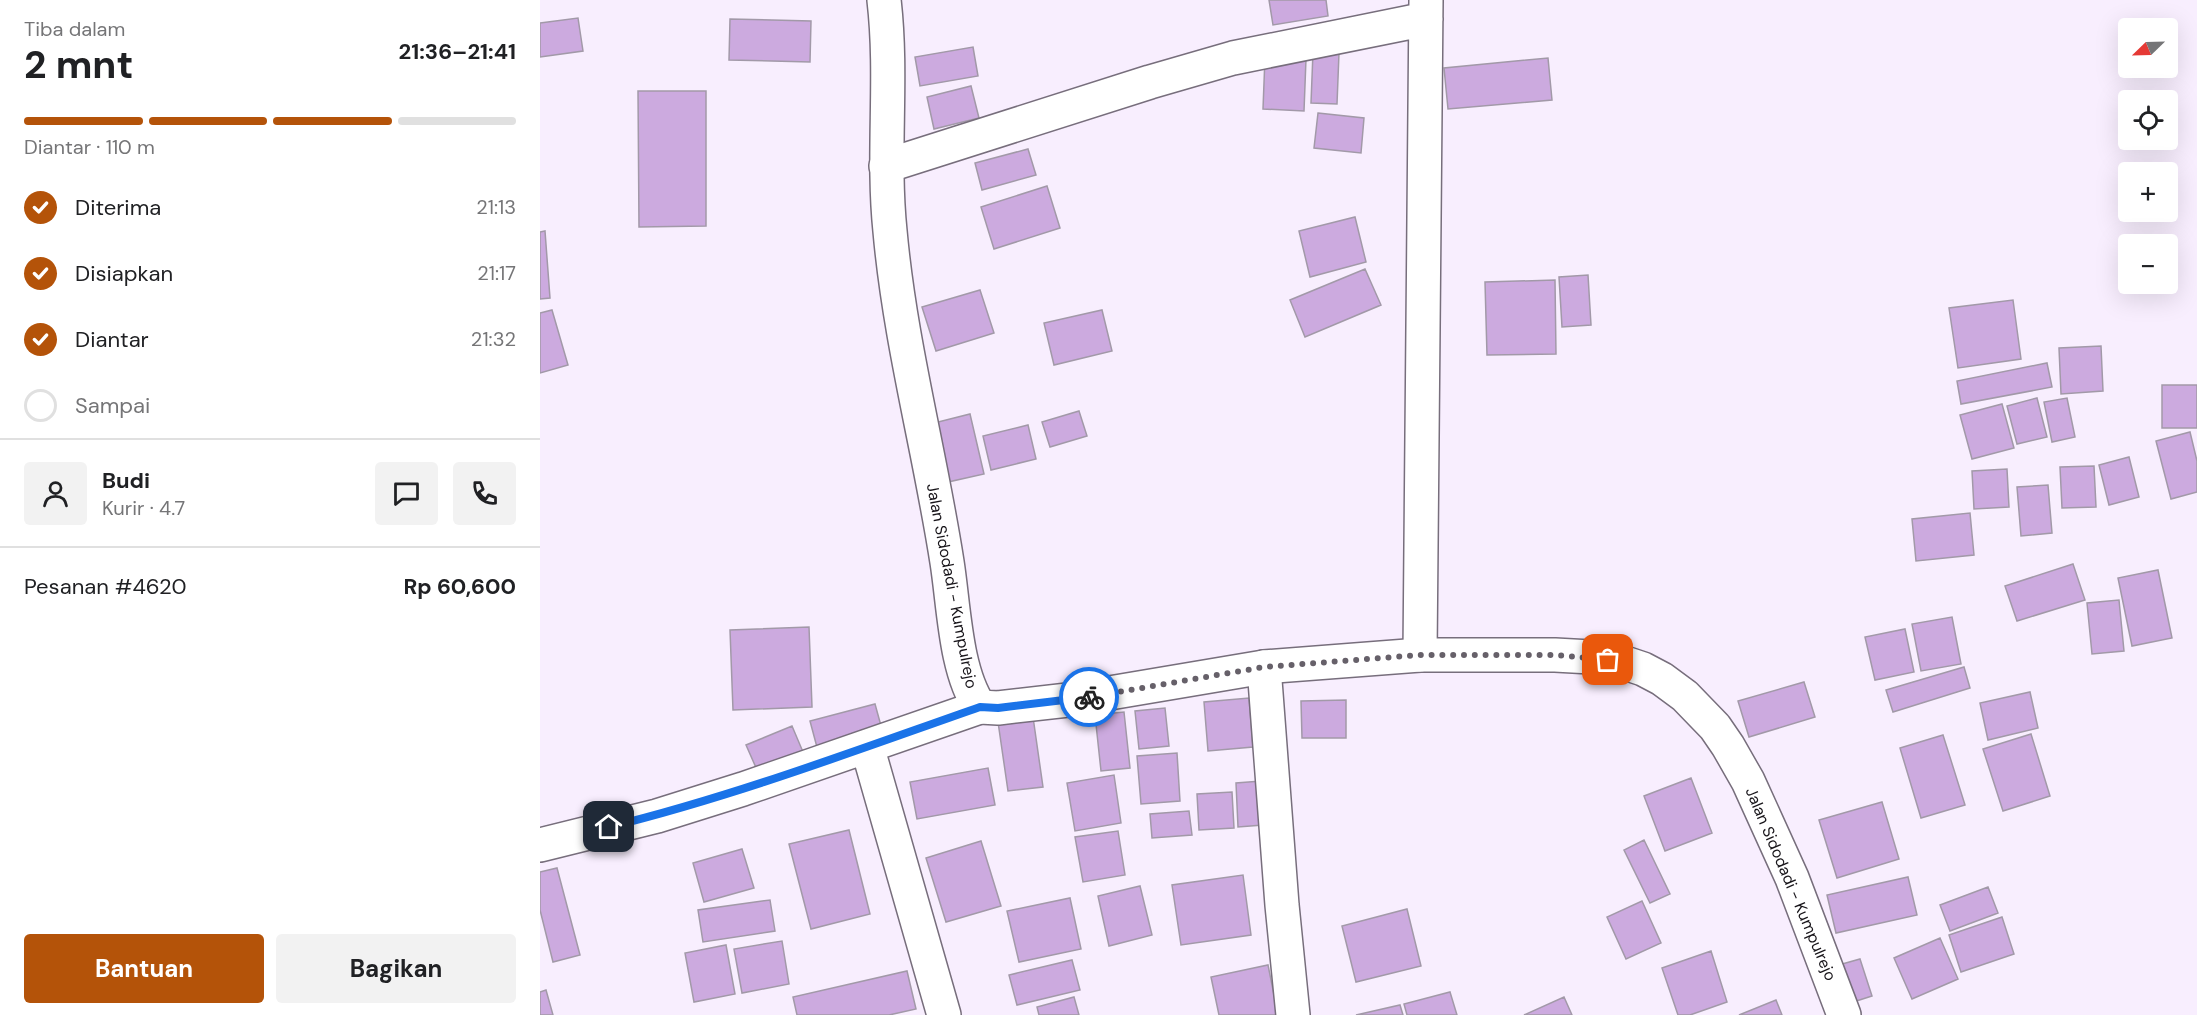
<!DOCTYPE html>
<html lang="id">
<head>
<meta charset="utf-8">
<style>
	body { margin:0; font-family:"DM Sans",sans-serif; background:#f2f2f2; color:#202124; height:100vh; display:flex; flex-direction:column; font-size:22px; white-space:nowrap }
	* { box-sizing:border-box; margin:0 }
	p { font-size:20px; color:#757577 }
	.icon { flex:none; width:33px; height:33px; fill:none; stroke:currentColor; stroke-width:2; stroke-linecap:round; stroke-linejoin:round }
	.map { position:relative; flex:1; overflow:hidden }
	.details { display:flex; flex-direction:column; background:#fff; width:540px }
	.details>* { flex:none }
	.needle { width:39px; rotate:247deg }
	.controls { position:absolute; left:1578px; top:18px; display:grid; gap:12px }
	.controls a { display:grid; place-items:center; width:60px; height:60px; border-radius:6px; background:#fff; box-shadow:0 6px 24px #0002; font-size:30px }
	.pin { position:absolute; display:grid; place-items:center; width:51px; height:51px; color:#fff; margin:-26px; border-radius:12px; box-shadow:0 3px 9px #0006 }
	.courier { position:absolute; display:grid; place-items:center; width:60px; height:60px; margin:-30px; border:4px solid #1a73e8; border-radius:50%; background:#fff; color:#222; box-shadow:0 2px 8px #0007 }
	.headline em { font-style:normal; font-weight:700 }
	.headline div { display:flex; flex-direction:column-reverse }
	.headline { display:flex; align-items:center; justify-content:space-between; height:102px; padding:0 24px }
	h1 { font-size:39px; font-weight:700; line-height:45px }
	.bar { display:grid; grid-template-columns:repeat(4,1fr); gap:9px 6px; align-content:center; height:72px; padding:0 24px }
	.bar i { height:8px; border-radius:4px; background:#e0e0e0 }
	.bar .selected { background:#b45309 }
	.bar p { grid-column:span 4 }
	.line { display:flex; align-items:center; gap:15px; padding:0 24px; border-top:2px solid #e0e0e0 }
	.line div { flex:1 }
	.round { display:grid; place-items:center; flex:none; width:63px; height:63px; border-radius:6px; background:#f2f2f2 }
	ol { padding:0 24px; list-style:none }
	li { display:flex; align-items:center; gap:18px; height:66px }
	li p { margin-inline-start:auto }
	li .icon { padding:6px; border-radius:50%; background:#b45309; color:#fff; stroke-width:4 }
	li:last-child { color:#757577 }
	li i { width:33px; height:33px; border:3px solid #e0e0e0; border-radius:50% }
	.action { display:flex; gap:12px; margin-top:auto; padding:12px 24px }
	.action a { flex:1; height:69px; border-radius:6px; background:#b45309; color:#fff; font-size:24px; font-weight:700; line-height:69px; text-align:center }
	.action a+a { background:#f2f2f2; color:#202124 }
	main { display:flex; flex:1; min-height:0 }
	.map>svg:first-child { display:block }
	.building { fill:#ccaadf; stroke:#a299a8; stroke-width:1.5 }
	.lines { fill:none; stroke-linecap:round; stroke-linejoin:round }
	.street-casing { stroke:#776e7c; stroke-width:36 }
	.secondary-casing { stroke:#776e7c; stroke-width:36 }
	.street { stroke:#fff; stroke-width:33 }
	.secondary { stroke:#fff; stroke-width:33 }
	.done { stroke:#666069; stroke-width:6; stroke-dasharray:0 10.8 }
	.route { stroke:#1a73e8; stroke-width:8 }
	.labels { text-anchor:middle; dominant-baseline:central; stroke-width:5; stroke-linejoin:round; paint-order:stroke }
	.street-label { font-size:16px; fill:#171419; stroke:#fff }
</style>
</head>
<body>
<main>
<section class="details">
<div class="headline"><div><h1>2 mnt</h1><p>Tiba dalam</p></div><em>21:36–21:41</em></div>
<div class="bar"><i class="selected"></i><i class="selected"></i><i class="selected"></i><i></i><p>Diantar · 110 m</p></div>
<ol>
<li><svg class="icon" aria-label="check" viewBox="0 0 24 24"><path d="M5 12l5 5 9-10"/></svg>Diterima<p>21:13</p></li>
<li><svg class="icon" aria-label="check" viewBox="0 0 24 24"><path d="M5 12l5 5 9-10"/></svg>Disiapkan<p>21:17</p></li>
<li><svg class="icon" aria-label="check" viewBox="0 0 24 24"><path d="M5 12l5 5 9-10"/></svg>Diantar<p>21:32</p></li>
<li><i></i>Sampai</li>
</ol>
<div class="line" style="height:108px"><a class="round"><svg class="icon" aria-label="person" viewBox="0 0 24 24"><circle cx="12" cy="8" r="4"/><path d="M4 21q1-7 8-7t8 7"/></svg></a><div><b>Budi</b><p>Kurir · 4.7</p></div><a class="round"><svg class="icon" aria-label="chat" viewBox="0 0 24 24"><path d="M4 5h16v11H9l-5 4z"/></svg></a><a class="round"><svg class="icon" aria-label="phone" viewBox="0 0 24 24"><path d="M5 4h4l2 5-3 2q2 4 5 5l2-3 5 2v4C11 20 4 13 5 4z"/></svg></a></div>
<div class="line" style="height:78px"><div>Pesanan #4620</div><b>Rp 60,600</b></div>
<div class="action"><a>Bantuan</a><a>Bagikan</a></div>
</section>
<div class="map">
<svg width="1657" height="1015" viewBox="0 0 1657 1015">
	<rect width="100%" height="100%" fill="#f8eefe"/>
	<path class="building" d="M729,0H786L788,16L733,25Z
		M38,18L43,51L0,57V23Z
		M190,19L271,21L270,62L189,60Z
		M433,47L438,76L380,86L375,57Z
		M773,52L799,53L797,104L771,103Z
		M725,57L766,59L764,111L723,109Z
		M1008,58L1012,100L908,109L904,68Z
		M431,86L439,118L394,129L387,97Z
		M98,91H166V226L99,227Z
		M778,113L824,118L821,153L774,148Z
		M488,149L496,175L442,190L435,163Z
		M507,186L520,228L454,249L441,207Z
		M815,217L826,262L770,277L759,231Z
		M5,231L10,298L0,299V232Z
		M825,269L841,305L765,337L750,300Z
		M1048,275L1051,325L1022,327L1019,277Z
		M1015,280L1016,354L947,355L945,282Z
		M440,290L454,333L396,351L382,307Z
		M1473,300L1481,359L1418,368L1409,308Z
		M12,310L28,365L0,373V313Z
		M562,310L572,351L514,365L504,323Z
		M1561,346L1563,391L1521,394L1519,348Z
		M1507,363L1512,387L1421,404L1417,381Z
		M1622,385H1657V428H1622Z
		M1497,398L1507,437L1477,444L1467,406Z
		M1527,398L1535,437L1512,442L1504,402Z
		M1462,404L1474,448L1432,459L1420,415Z
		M539,411L547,436L510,447L502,422Z
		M430,414L444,474L408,482L394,423Z
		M488,425L496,459L451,470L443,436Z
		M1650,432L1657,461V492L1631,499L1616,441Z
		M1589,457L1599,497L1569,505L1559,465Z
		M1554,466L1556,507L1522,508L1520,467Z
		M1467,469L1469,507L1434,509L1432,471Z
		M1508,485L1512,533L1481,536L1477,487Z
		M1430,513L1434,555L1376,561L1372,519Z
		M1533,564L1545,600L1477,621L1465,586Z
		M1618,570L1632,638L1592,646L1578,578Z
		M1579,600L1584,651L1552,654L1547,603Z
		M1412,617L1421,664L1381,671L1372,624Z
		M269,627L272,707L193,710L190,630Z
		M1365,629L1374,672L1335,680L1325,637Z
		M1424,667L1430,688L1353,712L1346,690Z
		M1264,682L1275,717L1209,737L1198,701Z
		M1490,692L1498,728L1448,740L1440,703Z
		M709,698L713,747L668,751L664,702Z
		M806,700V738H762L761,701Z
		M335,704L343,733L278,751L270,721Z
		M625,708L629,746L599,749L595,711Z
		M584,712L590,768L561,771L555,715Z
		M493,717L503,787L468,791L458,722Z
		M252,726L266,759L221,779L206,745Z
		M1491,734L1510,796L1463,811L1443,749Z
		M1403,735L1425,805L1381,818L1360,748Z
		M637,753L640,801L601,804L597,756Z
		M448,768L455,805L377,819L370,782Z
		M574,775L581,823L535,831L527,783Z
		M1151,778L1172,833L1125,851L1104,796Z
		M721,781L723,825L698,827L696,783Z
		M692,792L694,828L659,830L657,794Z
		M1342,802L1359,859L1297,878L1279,820Z
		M649,811L652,835L612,838L610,814Z
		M309,830L330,914L271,929L249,844Z
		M578,831L585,875L543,882L535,837Z
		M1104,840L1130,894L1110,903L1084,850Z
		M441,841L461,906L406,922L386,858Z
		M202,849L214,888L164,902L153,863Z
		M17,868L40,955L13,962L0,910V872Z
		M703,875L711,935L641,945L632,885Z
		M1368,877L1377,915L1296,933L1287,895Z
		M600,886L612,935L569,946L558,896Z
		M1448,887L1458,913L1410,931L1400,905Z
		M530,898L541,949L479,962L467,911Z
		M230,900L235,931L163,942L158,910Z
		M1102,901L1121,943L1086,959L1067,917Z
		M867,909L881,966L816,982L802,926Z
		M1462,917L1474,954L1421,972L1409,935Z
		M1400,938L1418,979L1372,999L1354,958Z
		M242,941L249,984L202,993L194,949Z
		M186,945L195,994L154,1002L145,953Z
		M1171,951L1187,1002L1150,1015H1138L1122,968Z
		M1320,959L1332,996L1307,1004L1295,966Z
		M532,960L540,990L477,1005L469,975Z
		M728,965L738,1015H679L671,977Z
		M367,971L376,1009L349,1015H257L253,997Z
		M6,990L13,1015H0V992Z
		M910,992L917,1015H867L864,1004Z
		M534,997L539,1015H499L497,1007Z
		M1024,997L1032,1015H984Z
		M1236,1000L1242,1015H1199Z
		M860,1005L863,1015H816Z"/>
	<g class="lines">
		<defs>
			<path id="street" d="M346,166L610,82L693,58L886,19
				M880,655L886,0
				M724,667L742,905L753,1015
				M327,746L404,1015
				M0,845L117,816L203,789L440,707"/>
			<path id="secondary" d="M344,0C353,77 342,154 350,231C360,343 390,452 407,562C414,606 415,671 440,707L458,708L528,700L724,667L880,655H1015L1051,657L1085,663L1103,669L1122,679L1145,696L1175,727L1188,746L1208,781L1252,878L1304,1015"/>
		</defs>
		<use href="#street" class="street-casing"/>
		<use href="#secondary" class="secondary-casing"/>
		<use href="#street" class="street"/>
		<use href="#secondary" class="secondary"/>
	</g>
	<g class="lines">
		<path class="done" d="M549,697L724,667L880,655H1015L1068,660"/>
		<path class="route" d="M69,827C195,796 317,750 440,707L458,708L549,697"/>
	</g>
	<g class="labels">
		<g class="street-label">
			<text transform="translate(412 586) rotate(79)">Jalan Sidodadi - Kumpulrejo</text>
			<text transform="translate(1251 884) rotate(67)">Jalan Sidodadi - Kumpulrejo</text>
		</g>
	</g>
</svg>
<div class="controls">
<a><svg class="needle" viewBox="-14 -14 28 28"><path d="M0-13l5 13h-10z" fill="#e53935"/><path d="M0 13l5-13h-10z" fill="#757577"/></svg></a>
<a><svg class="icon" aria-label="locate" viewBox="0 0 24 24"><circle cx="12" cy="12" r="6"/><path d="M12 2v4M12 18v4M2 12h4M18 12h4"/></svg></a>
<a>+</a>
<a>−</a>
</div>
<div class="pin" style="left:1068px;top:660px;background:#ea580c"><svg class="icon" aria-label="bag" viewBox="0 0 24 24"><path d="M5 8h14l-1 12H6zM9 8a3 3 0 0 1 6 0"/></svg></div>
<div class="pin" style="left:69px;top:827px;background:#1f2937"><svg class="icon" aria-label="home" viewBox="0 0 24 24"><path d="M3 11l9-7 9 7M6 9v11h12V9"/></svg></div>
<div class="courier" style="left:549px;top:697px"><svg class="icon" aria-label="bike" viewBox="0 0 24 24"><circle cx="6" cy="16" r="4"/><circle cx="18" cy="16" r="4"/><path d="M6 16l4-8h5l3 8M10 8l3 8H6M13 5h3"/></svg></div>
</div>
</main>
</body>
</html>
